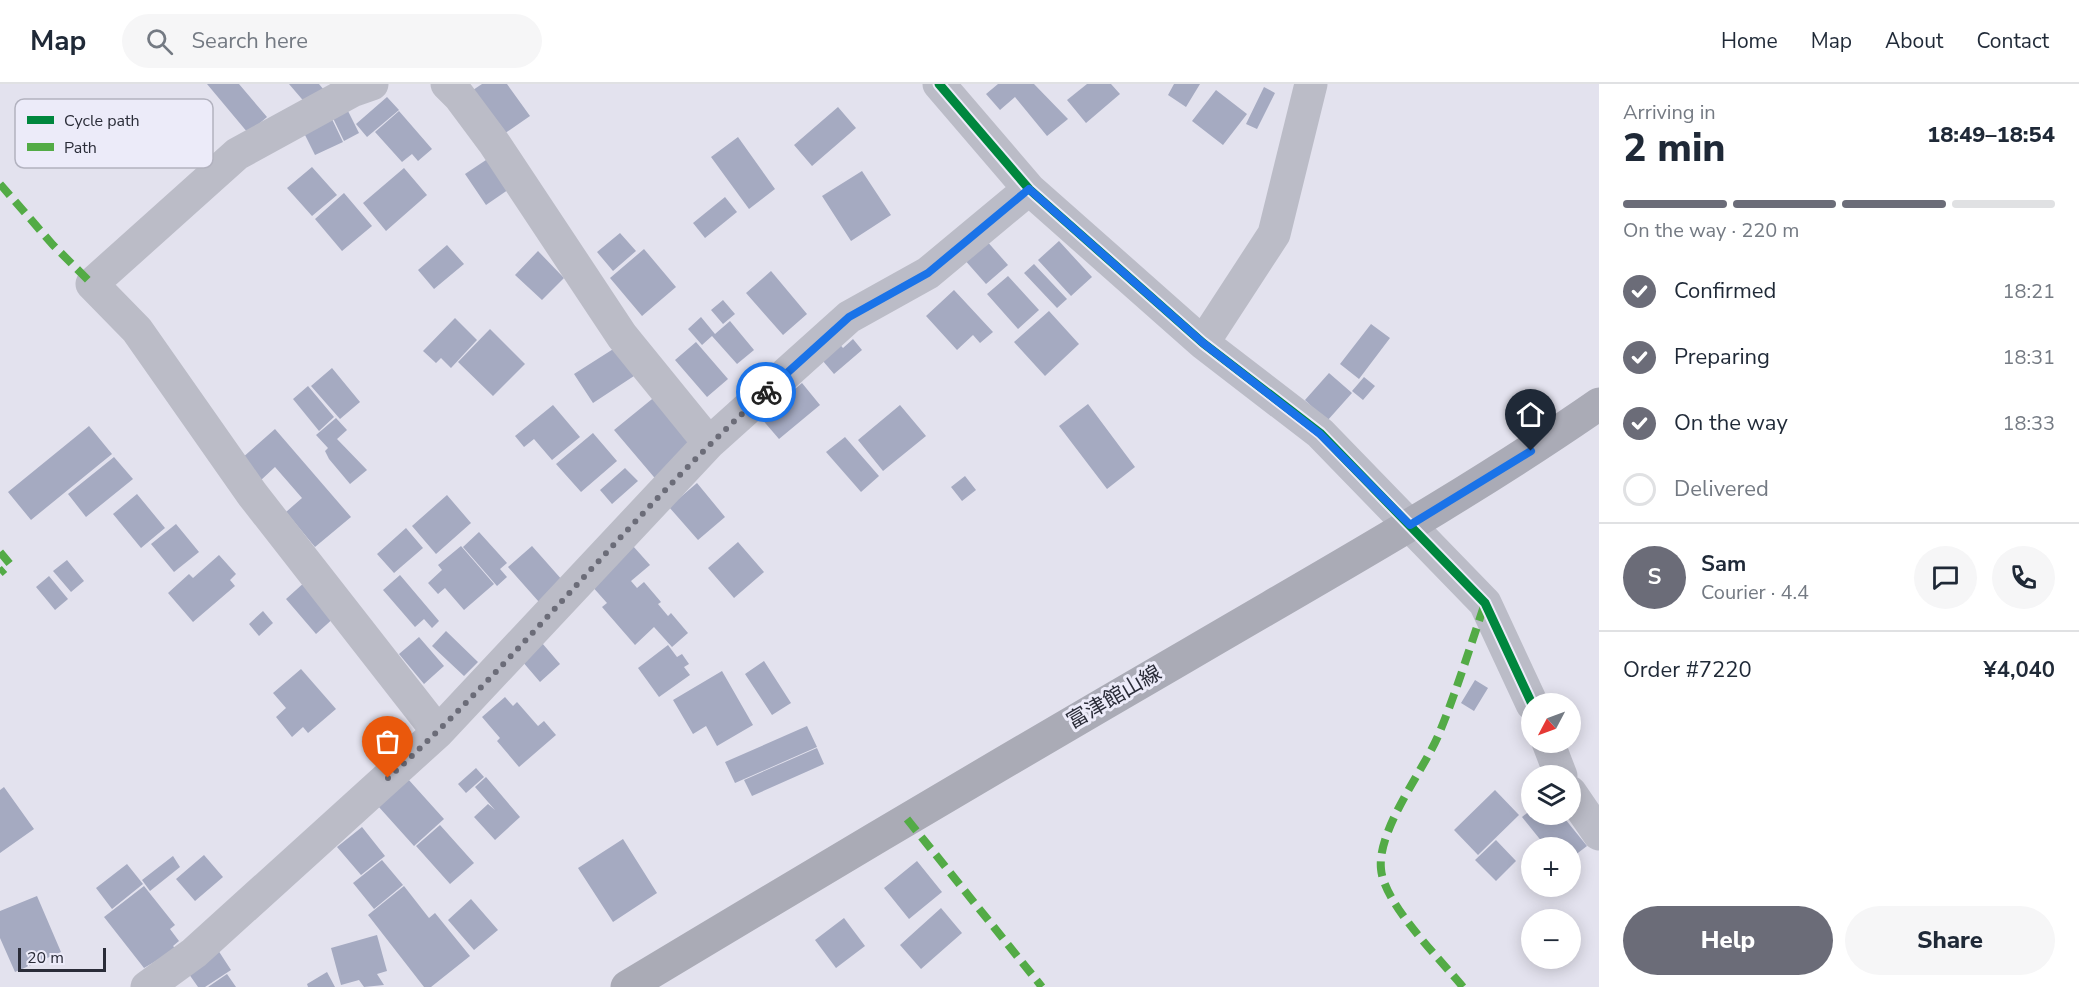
<!DOCTYPE html>
<html lang="en">
<head>
<meta charset="utf-8">
<style>
	body { margin:0; font-family:"Nunito Sans","Noto Sans JP",sans-serif; background:#f6f6f7; color:#1f2937; height:100vh; display:flex; flex-direction:column; font-size:22px; white-space:nowrap }
	* { box-sizing:border-box; margin:0 }
	p { font-size:20px; color:#747a83 }
	.icon { flex:none; width:33px; height:33px; fill:none; stroke:currentColor; stroke-width:2; stroke-linecap:round; stroke-linejoin:round }
	.map { position:relative; flex:1; overflow:hidden }
	.panel { display:flex; flex-direction:column; background:#fff; width:480px }
	.panel>* { flex:none }
	.needle { width:39px; rotate:229deg }
	.tools { position:absolute; left:1521px; top:609px; display:grid; gap:12px }
	.tools a { display:grid; place-items:center; width:60px; height:60px; border-radius:50%; background:#fff; box-shadow:0 3px 15px #0003; font-size:30px }
	.scale { position:absolute; left:18px; bottom:15px; width:88px; box-sizing:border-box; padding-left:6px; border:3px solid #2a2c38; border-top:0; font-size:16px; line-height:21px; white-space:nowrap; color:#2a2c38; -webkit-text-stroke:4px #ecebf9; paint-order:stroke }
	.pin { position:absolute; display:grid; place-items:center; width:51px; height:51px; color:#fff; margin:-62px -26px; border-radius:50% 50% 50% 0; rotate:-45deg; box-shadow:0 0 6px #0007 }
	.pin .icon { rotate:45deg }
	.courier { position:absolute; display:grid; place-items:center; width:60px; height:60px; margin:-30px; border:4px solid #1a73e8; border-radius:50%; background:#fff; color:#222; box-shadow:0 2px 8px #0007 }
	.summary em { font-style:normal; font-weight:800 }
	.summary div { display:flex; flex-direction:column-reverse }
	.summary { display:flex; align-items:center; justify-content:space-between; height:102px; padding:0 24px }
	h1 { font-size:39px; font-weight:800; line-height:45px }
	.bar { display:grid; grid-template-columns:repeat(4,1fr); gap:9px 6px; align-content:center; height:72px; padding:0 24px }
	.bar i { height:8px; border-radius:4px; background:#e0e1e3 }
	.bar .current { background:#6b6c78 }
	.bar p { grid-column:span 4 }
	.line { display:flex; align-items:center; gap:15px; padding:0 24px; border-top:2px solid #e0e1e3 }
	.line div { flex:1 }
	.round { display:grid; place-items:center; flex:none; width:63px; height:63px; border-radius:32px; background:#f6f6f7 }
	ol { padding:0 24px; list-style:none }
	li { display:flex; align-items:center; gap:18px; height:66px }
	li p { margin-inline-start:auto }
	li .icon { padding:6px; border-radius:50%; background:#6b6c78; color:#fff; stroke-width:4 }
	li:last-child { color:#747a83 }
	li i { width:33px; height:33px; border:3px solid #e0e1e3; border-radius:50% }
	.button { display:flex; gap:12px; margin-top:auto; padding:12px 24px }
	.button a { flex:1; height:69px; border-radius:36px; background:#6b6c78; color:#fff; font-size:24px; font-weight:800; line-height:69px; text-align:center }
	.button a+a { background:#f6f6f7; color:#1f2937 }
	header { display:flex; align-items:center; gap:36px; box-sizing:border-box; height:84px; padding:0 30px; background:#fff; border-bottom:2px solid #e0e1e3 }
	header strong { font-size:28px }
	nav { display:flex; gap:33px; margin-inline-start:auto; font-size:21px }
	.search { width:420px; height:54px; background:#f6f6f7; display:flex; align-items:center; gap:15px; box-sizing:border-box; padding:0 21px; border-radius:33px; color:#747a83; font-size:22px }
	main { display:flex; flex:1; min-height:0 }
	.map>svg:first-child { display:block }
	.building { fill:#a5aac1 }
	.lines { fill:none; stroke-linecap:round; stroke-linejoin:round }
	.minor { stroke:#bbbcc7; stroke-width:33 }
	.major { stroke:#aaabb6; stroke-width:33 }
	.quiet { stroke:#53ab46; stroke-width:8; stroke-dasharray:15 8; stroke-linecap:butt }
	.cycleway-casing { stroke:#ecebf9; stroke-width:13 }
	.cycleway { stroke:#00873e; stroke-width:9 }
	.done { stroke:#6b6c78; stroke-width:6; stroke-dasharray:0 10.8 }
	.route { stroke:#1a73e8; stroke-width:8 }
	.labels { text-anchor:middle; dominant-baseline:central; stroke-width:6; stroke-linejoin:round; paint-order:stroke }
	.street-label { font-size:21px; fill:#2a2c38; stroke:#ecebf9 }
	.key { fill:#ecebf9; stroke:#b2b2bf; stroke-width:1.5 }
	.key-label { font-size:16px; fill:#2a2c38 }
</style>
</head>
<body>
<header>
<strong>Map</strong>
<div class="search"><svg class="icon" aria-label="search" viewBox="0 0 24 24"><circle cx="10" cy="10" r="6"/><path d="M15 15l6 6"/></svg>Search here</div>
<nav><a>Home</a><a>Map</a><a>About</a><a>Contact</a></nav>
</header>
<main>
<div class="map">
<svg width="1599" height="903" viewBox="0 0 1599 903">
	<rect width="100%" height="100%" fill="#e3e2ee"/>
	<path class="building" d="M207,0H239L267,33L248,49Z
		M289,0H319L324,6L307,21Z
		M482,0H507L530,32L501,52L470,8Z
		M998,0H1034L1068,35L1047,52L1015,13L1000,26L986,10Z
		M1087,0H1111L1120,10L1086,39L1067,16Z
		M1174,0H1200L1186,23L1168,11Z
		M1264,3L1275,9L1257,45L1246,40Z
		M1216,6L1247,30L1223,61L1192,37Z
		M387,13L399,26L367,53L356,40Z
		M838,23L856,44L812,82L794,61Z
		M347,25L359,49L344,57L332,32Z
		M399,27L432,65L418,77L412,70L402,78L375,48Z
		M330,31L343,58L315,71L302,45Z
		M738,53L775,105L749,125L711,73Z
		M495,70L515,101L486,121L465,90Z
		M312,83L337,111L312,132L287,104Z
		M404,84L427,111L386,147L363,119Z
		M862,87L891,131L851,157L822,112Z
		M344,109L372,142L342,167L315,135Z
		M725,113L737,128L705,154L693,139Z
		M620,149L636,167L613,187L597,168Z
		M985,155L1008,181L986,200L963,174Z
		M1059,157L1092,193L1071,212L1038,176Z
		M447,161L464,180L434,205L418,186Z
		M644,165L676,203L642,232L610,194Z
		M538,167L564,194L542,216L515,191Z
		M1034,180L1067,215L1057,224L1024,189Z
		M771,187L807,230L783,251L746,209Z
		M1008,192L1039,226L1018,245L987,210Z
		M954,206L993,248L980,259L973,251L957,266L926,232Z
		M723,216L735,230L723,240L711,226Z
		M1049,227L1079,260L1045,292L1014,258Z
		M701,233L715,250L730,237L754,266L737,280L712,252L702,261L688,245Z
		M455,234L477,256L451,284L441,274L436,279L423,267Z
		M1371,240L1390,254L1359,295L1340,280Z
		M490,245L525,280L493,312L458,278Z
		M834,254L843,264L853,255L862,266L834,290L817,270Z
		M696,258L728,295L707,313L675,276Z
		M618,262L637,290L593,319L574,290Z
		M332,284L360,318L340,335L311,302Z
		M1329,289L1352,309L1327,337L1305,316Z
		M1364,293L1375,302L1363,316L1352,307Z
		M802,299L820,321L779,355L761,334Z
		M308,302L334,333L319,347L293,315Z
		M657,311L697,358L659,399L614,346Z
		M1088,320L1135,383L1107,405L1059,342Z
		M553,321L580,353L552,376L534,355L524,363L515,352Z
		M900,321L926,352L883,387L858,356Z
		M336,334L347,346L337,355L367,386L350,400L329,375L325,367L328,364L316,351Z
		M89,342L112,370L31,436L8,408Z
		M275,345L351,433L315,463L286,428L302,414L275,383L260,397L241,375Z
		M593,349L617,377L581,408L556,380Z
		M845,353L879,392L861,408L826,368Z
		M114,373L133,395L86,433L68,410Z
		M625,384L638,397L612,420L600,406Z
		M965,392L976,406L962,417L951,403Z
		M697,399L725,433L698,456L669,423Z
		M137,410L165,444L141,464L113,430Z
		M447,411L471,439L436,470L412,442Z
		M176,440L199,468L174,488L151,460Z
		M406,444L423,464L394,489L377,470Z
		M479,448L507,479L500,485L507,493L497,502L463,463Z
		M738,458L764,488L734,514L708,484Z
		M461,462L494,500L464,526L445,504L438,510L428,499L442,486L438,481Z
		M532,462L563,497L539,518L508,483Z
		M633,462L650,481L631,497L637,504L644,498L661,518L658,520L668,532L671,529L688,549L672,563L654,543L635,561L602,523L607,519L590,500Z
		M219,471L236,490L230,496L235,502L193,538L168,509L189,490L193,494Z
		M67,476L84,497L71,508L53,487Z
		M400,491L439,537L432,544L424,535L415,543L383,506Z
		M49,492L68,515L55,526L36,503Z
		M306,497L336,532L316,550L286,515Z
		M263,527L273,539L259,552L249,540Z
		M446,547L478,578L464,592L432,562Z
		M419,553L444,582L424,600L399,570Z
		M542,559L560,580L540,598L522,577Z
		M668,561L677,573L682,570L689,580L684,583L690,591L659,613L638,584Z
		M764,577L791,619L772,631L745,590Z
		M301,585L336,625L308,649L303,643L292,653L276,633L286,624L273,609Z
		M722,587L753,641L717,662L706,642L693,650L673,616Z
		M1475,596L1488,604L1474,627L1461,619Z
		M505,613L513,622L517,618L538,642L544,637L556,651L519,683L497,657L500,654L482,633Z
		M807,642L817,663L735,699L725,678Z
		M817,664L824,680L752,712L744,696Z
		M476,684L484,693L466,709L458,700Z
		M486,693L520,733L495,756L474,733L488,720L495,726L475,703Z
		M408,695L444,735L414,762L378,722Z
		M4,703L34,745L0,769V706Z
		M1495,706L1519,731L1478,771L1454,746Z
		M1532,725V730H1561L1587,762L1570,775V764H1547L1522,733Z
		M440,741L474,779L450,800L416,762Z
		M362,743L385,772L361,791L337,763Z
		M623,755L657,809L613,838L578,784Z
		M1496,756L1516,777L1496,797L1475,776Z
		M204,771L223,793L195,817L176,795Z
		M173,772L180,783L150,807L142,796Z
		M382,776L403,801L374,825L353,799Z
		M917,777L942,808L909,835L884,804Z
		M127,780L143,800L112,825L96,804Z
		M144,802L175,841L170,845L179,857L173,862L176,865L144,884L104,833Z
		M404,802L429,834L435,829L470,872L431,903H424L368,831Z
		M37,812L61,868L15,888L0,854V827Z
		M471,815L498,846L474,866L448,836Z
		M941,824L962,849L921,885L900,861Z
		M844,834L865,862L836,884L815,856Z
		M377,851L387,887L377,890L384,901L364,903L359,896L341,901L331,864Z
		M216,863L231,886L205,903H198L184,883Z
		M327,888L335,903H308L307,900Z
		M227,890L236,903H208Z"/>
	<g class="lines">
		<path class="minor" d="M372,0L352,7L237,70L92,200L137,246L252,410L438,648
			M447,0L459,12L494,59L622,252L709,359
			M939,0L1029,105L1203,259L1320,349L1485,519L1532,620
			M1203,259L1274,150L1311,0
			M1548,658L1561,692
			M1570,708L1599,750
			M147,903L194,869L438,648L709,359L849,233L928,189L1029,105"/>
		<path class="major" d="M627,903C811,792 995,683 1181,575C1322,492 1465,413 1599,320"/>
		<path class="quiet" d="M0,100L53,161L92,200
			M0,468L10,480L0,489
			M907,735L1042,903
			M1463,903C1440,875 1384,820 1381,785C1377,746 1423,687 1438,652C1456,609 1470,563 1485,519"/>
		<defs>
			<path id="cycleway" d="M939,0L1029,105L1203,259L1320,349L1485,519L1532,620"/>
		</defs>
		<use href="#cycleway" class="cycleway-casing"/>
		<use href="#cycleway" class="cycleway"/>
	</g>
	<g class="lines">
		<path class="done" d="M388,694C522,573 632,428 766,308"/>
		<path class="route" d="M766,308L849,233L928,189L1029,105L1203,259L1320,350L1410,441L1531,367"/>
	</g>
	<g class="labels">
		<g class="street-label">
			<text transform="translate(1114 613) rotate(-30)">富津館山線</text>
		</g>
	</g>
	<rect x="15" y="15" width="198" height="69" rx="9" class="key"/>
	<rect x="27" y="32" width="27" height="8" fill="#00873e"/>
	<rect x="27" y="59" width="27" height="8" fill="#53ab46"/>
	<g class="key-label">
		<text x="64" y="42">Cycle path</text>
		<text x="64" y="69">Path</text>
	</g>
</svg>
<div class="tools">
<a><svg class="needle" viewBox="-14 -14 28 28"><path d="M0-13l5 13h-10z" fill="#e53935"/><path d="M0 13l5-13h-10z" fill="#747a83"/></svg></a>
<a><svg class="icon" aria-label="layers" viewBox="0 0 24 24"><path d="M12 4l9 5-9 5-9-5zM3 14l9 5 9-5"/></svg></a>
<a>+</a>
<a>−</a>
</div>
<div class="scale">20 m</div>
<div class="pin" style="left:388px;top:694px;background:#ea580c"><svg class="icon" aria-label="bag" viewBox="0 0 24 24"><path d="M5 8h14l-1 12H6zM9 8a3 3 0 0 1 6 0"/></svg></div>
<div class="pin" style="left:1531px;top:367px;background:#1f2937"><svg class="icon" aria-label="home" viewBox="0 0 24 24"><path d="M3 11l9-7 9 7M6 9v11h12V9"/></svg></div>
<div class="courier" style="left:766px;top:308px"><svg class="icon" aria-label="bike" viewBox="0 0 24 24"><circle cx="6" cy="16" r="4"/><circle cx="18" cy="16" r="4"/><path d="M6 16l4-8h5l3 8M10 8l3 8H6M13 5h3"/></svg></div>
</div>
<section class="panel">
<div class="summary"><div><h1>2 min</h1><p>Arriving in</p></div><em>18:49–18:54</em></div>
<div class="bar"><i class="current"></i><i class="current"></i><i class="current"></i><i></i><p>On the way · 220 m</p></div>
<ol>
<li><svg class="icon" aria-label="check" viewBox="0 0 24 24"><path d="M5 12l5 5 9-10"/></svg>Confirmed<p>18:21</p></li>
<li><svg class="icon" aria-label="check" viewBox="0 0 24 24"><path d="M5 12l5 5 9-10"/></svg>Preparing<p>18:31</p></li>
<li><svg class="icon" aria-label="check" viewBox="0 0 24 24"><path d="M5 12l5 5 9-10"/></svg>On the way<p>18:33</p></li>
<li><i></i>Delivered</li>
</ol>
<div class="line" style="height:108px"><b class="round" style="background:#6b6c78;color:#fff">S</b><div><b>Sam</b><p>Courier · 4.4</p></div><a class="round"><svg class="icon" aria-label="chat" viewBox="0 0 24 24"><path d="M4 5h16v11H9l-5 4z"/></svg></a><a class="round"><svg class="icon" aria-label="phone" viewBox="0 0 24 24"><path d="M5 4h4l2 5-3 2q2 4 5 5l2-3 5 2v4C11 20 4 13 5 4z"/></svg></a></div>
<div class="line" style="height:78px"><div>Order #7220</div><b>¥4,040</b></div>
<div class="button"><a>Help</a><a>Share</a></div>
</section>
</main>
</body>
</html>
